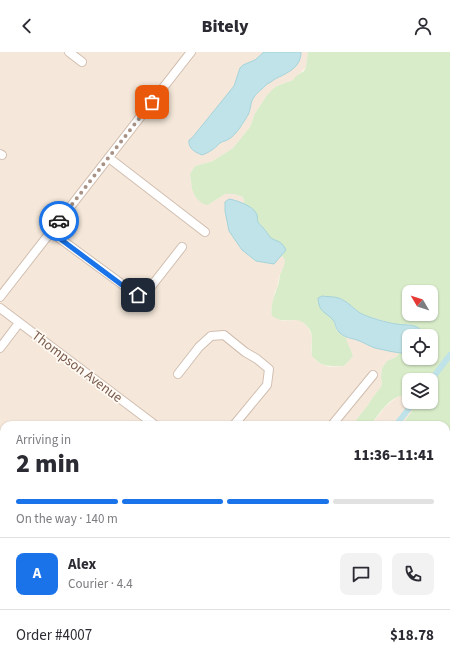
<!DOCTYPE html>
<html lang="en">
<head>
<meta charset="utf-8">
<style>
	body { margin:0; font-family:"Source Sans 3",sans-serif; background:#f2f2f3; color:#2b2b33; height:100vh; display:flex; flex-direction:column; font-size:15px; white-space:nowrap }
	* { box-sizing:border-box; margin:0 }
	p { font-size:13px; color:#7c7c81 }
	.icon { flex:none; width:22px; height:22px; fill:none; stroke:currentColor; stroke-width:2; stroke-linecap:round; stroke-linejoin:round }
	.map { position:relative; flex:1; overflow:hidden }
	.sheet { position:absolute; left:0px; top:369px; width:450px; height:248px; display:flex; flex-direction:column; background:#fff; border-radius:12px 12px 0 0; box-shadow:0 1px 3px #0004 }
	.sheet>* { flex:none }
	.needle { width:26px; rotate:309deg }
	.buttons { position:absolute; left:402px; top:233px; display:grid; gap:8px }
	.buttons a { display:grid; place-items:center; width:36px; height:36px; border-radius:8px; background:#fff; box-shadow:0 1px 3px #0004; font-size:20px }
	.pin { position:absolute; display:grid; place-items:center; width:34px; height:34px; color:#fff; margin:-17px; border-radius:8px; box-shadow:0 2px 6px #0006 }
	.courier { position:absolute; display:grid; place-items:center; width:40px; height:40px; margin:-20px; border:3px solid #1a73e8; border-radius:50%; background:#fff; color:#222; box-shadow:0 1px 5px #0007 }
	.headline em { font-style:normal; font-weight:800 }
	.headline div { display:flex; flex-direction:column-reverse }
	.headline { display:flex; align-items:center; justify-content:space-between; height:68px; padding:0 16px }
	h1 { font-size:26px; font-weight:800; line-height:30px }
	.bar { display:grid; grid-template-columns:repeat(4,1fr); gap:6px 4px; align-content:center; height:48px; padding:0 16px }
	.bar i { height:5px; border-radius:3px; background:#e1e1e2 }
	.bar .current { background:#1a73e8 }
	.bar p { grid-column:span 4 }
	.line { display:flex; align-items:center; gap:10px; padding:0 16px; border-top:1px solid #e1e1e2 }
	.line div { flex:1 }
	.round { display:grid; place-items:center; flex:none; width:42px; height:42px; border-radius:8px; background:#f2f2f3 }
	header { display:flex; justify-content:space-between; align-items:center; height:52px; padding:0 16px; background:#fff; font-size:18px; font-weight:800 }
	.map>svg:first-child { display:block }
	.residential { fill:#f5e8da }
	.green { fill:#d8ecc9; fill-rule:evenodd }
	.water { fill:#bfe3e8; stroke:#a5d3da }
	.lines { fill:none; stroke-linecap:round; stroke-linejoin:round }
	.canal { stroke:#bfe3e8; stroke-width:6 }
	.minor-casing { stroke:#d1beb0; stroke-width:10 }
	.minor { stroke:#fff; stroke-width:8 }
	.done { stroke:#a89285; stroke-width:4; stroke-dasharray:0 7.2 }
	.route { stroke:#1a73e8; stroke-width:5 }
	.labels { text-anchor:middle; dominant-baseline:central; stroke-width:3.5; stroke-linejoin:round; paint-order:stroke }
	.street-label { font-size:14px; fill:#7a5c4d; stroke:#fffaf3 }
</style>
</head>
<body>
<header><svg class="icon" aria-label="back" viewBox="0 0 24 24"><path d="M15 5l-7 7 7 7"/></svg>Bitely<svg class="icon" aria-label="person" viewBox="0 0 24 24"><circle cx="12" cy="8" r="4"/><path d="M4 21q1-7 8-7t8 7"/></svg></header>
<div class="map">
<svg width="450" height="617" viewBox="0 0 450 617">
	<rect width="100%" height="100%" fill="#fdf6ec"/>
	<path class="residential" d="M0,0H264L255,8L243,13L240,16L234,34L192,86L189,88L190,96L197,101L202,103L214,97L221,91L229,87L235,81L244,71L245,66L248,63L252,49L257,41L264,36L267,32L287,21L296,12L301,4V0H308L306,15L293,28L277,34L267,43L254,63L253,67L250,75L233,96L213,109L195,114L190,122L191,131L196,146L208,153L225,142H234L243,145L244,149V152L238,149L232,183L242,198L256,209L274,212L281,203L285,208V212L279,225L277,236L275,239L271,258L282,269L297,268L301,269L308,275L312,285L311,299L315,308L319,311L329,315L344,314L347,311L350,296L347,293L346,285L366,291L375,295L400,300L396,305L387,309L382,316L381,326L382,331L381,335L373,345L368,353L352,373H4V613H83V615L85,617H0Z
		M400,344L404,345L407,347L412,359L402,373H371L385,355L396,346Z
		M450,554V617H371V613H446V557Z"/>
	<path class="green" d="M308,0H450V554L446,557V373H402L412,359C411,355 409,350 407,347C396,335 376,366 371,373H352L368,353L373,345L381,335L382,331L381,326L382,316L387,309L396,305L400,300L409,301V306H431V284H426L424,281L417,275L408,272L403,273L395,272L370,265L361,262L344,248L339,246L321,244V257L334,269L336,278L343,284L346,285C347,292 351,297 353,304L344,314C330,314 322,316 312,304C311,298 312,292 312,285C311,277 305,269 296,268C287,268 280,270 272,264C270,254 274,245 277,236C279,232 279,227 280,223C282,218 285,213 285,208L281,203L286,198L269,185L264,177L258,170L253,157L244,152V149L243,145L234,142H225L208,153L203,152L196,146L192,137L190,122L195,114L213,109L233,96L250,75L253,67L254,63L267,43L273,37L277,34L293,28L296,24L304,19L306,15ZM409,240H431V262H409ZM409,328H431V350H409Z
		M302,613H371V617H304Z"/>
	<path class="water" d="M264,0H301C301,16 287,21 275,27C272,29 270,31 267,32C263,37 257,40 254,45C250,51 251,57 248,63C243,71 237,82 229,87C226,89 223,89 220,91C214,97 210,100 202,103C195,100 188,97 189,88L192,86L234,34L240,16L243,13L255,8Z
		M229,147C236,148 253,154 256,161C258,163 257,167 258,170C259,172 263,175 264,177C266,179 268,182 270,185C275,190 281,187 286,198L274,212L256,209L242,198L229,179L225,159V150Z
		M322,244C328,245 337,244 343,248C349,251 354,257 360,261C367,265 388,271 396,272C409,274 417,270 426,284H409V301C399,302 385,298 375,296C369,294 363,290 357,288C350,286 343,285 338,279C335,276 336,271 333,268C325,259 319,261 318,246Z"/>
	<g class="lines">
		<path class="canal" d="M431,328L450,303
			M396,373L414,350
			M207,617L210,613"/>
		<defs>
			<path id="minor" d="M69,0L82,10
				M0,102L2,103
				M109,106L205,180
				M51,180L134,241C141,245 145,241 150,236L182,195
				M0,245L191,0
				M0,256L155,373
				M0,296L19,271
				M178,322L199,295L211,284L224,283L245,300L257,307L269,317L267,333L234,373
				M332,373L373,323
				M0,410L4,413
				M0,565L4,568
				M446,603L450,606
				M63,613L68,617
				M264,613L269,617
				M183,617L186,613"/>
		</defs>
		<use href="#minor" class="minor-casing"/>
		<use href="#minor" class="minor"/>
	</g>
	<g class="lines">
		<path class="done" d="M59,169L152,50"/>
		<path class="route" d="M59,169L51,180L134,242L138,243"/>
	</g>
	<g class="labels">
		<g class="street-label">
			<text transform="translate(77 315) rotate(37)">Thompson Avenue</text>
		</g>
	</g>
</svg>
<div class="buttons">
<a><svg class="needle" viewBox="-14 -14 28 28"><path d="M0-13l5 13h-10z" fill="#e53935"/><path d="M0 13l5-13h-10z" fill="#7c7c81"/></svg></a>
<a><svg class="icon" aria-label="locate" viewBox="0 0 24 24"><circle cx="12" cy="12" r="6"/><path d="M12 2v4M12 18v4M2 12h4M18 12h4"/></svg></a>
<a><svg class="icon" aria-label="layers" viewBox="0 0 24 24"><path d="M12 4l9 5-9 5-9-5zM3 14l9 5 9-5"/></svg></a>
</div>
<div class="pin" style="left:152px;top:50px;background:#ea580c"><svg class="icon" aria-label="bag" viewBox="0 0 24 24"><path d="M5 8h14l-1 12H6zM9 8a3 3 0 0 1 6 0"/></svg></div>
<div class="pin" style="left:138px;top:243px;background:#1f2937"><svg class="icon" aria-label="home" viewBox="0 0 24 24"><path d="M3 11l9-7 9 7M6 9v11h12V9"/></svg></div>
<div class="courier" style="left:59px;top:169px"><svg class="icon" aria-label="car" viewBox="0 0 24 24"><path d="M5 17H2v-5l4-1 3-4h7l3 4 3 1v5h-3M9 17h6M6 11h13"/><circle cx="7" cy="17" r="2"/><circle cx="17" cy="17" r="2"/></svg></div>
<section class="sheet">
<div class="headline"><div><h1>2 min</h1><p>Arriving in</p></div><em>11:36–11:41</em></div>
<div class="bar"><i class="current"></i><i class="current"></i><i class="current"></i><i></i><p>On the way · 140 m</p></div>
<div class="line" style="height:72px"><b class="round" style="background:#1a73e8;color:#fff">A</b><div><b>Alex</b><p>Courier · 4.4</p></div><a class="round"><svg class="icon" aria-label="chat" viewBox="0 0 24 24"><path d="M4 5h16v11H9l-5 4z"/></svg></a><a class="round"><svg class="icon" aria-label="phone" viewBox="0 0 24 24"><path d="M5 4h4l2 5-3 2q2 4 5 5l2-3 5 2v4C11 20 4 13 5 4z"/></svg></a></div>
<div class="line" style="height:52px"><div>Order #4007</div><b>$18.78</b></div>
</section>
</div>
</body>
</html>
